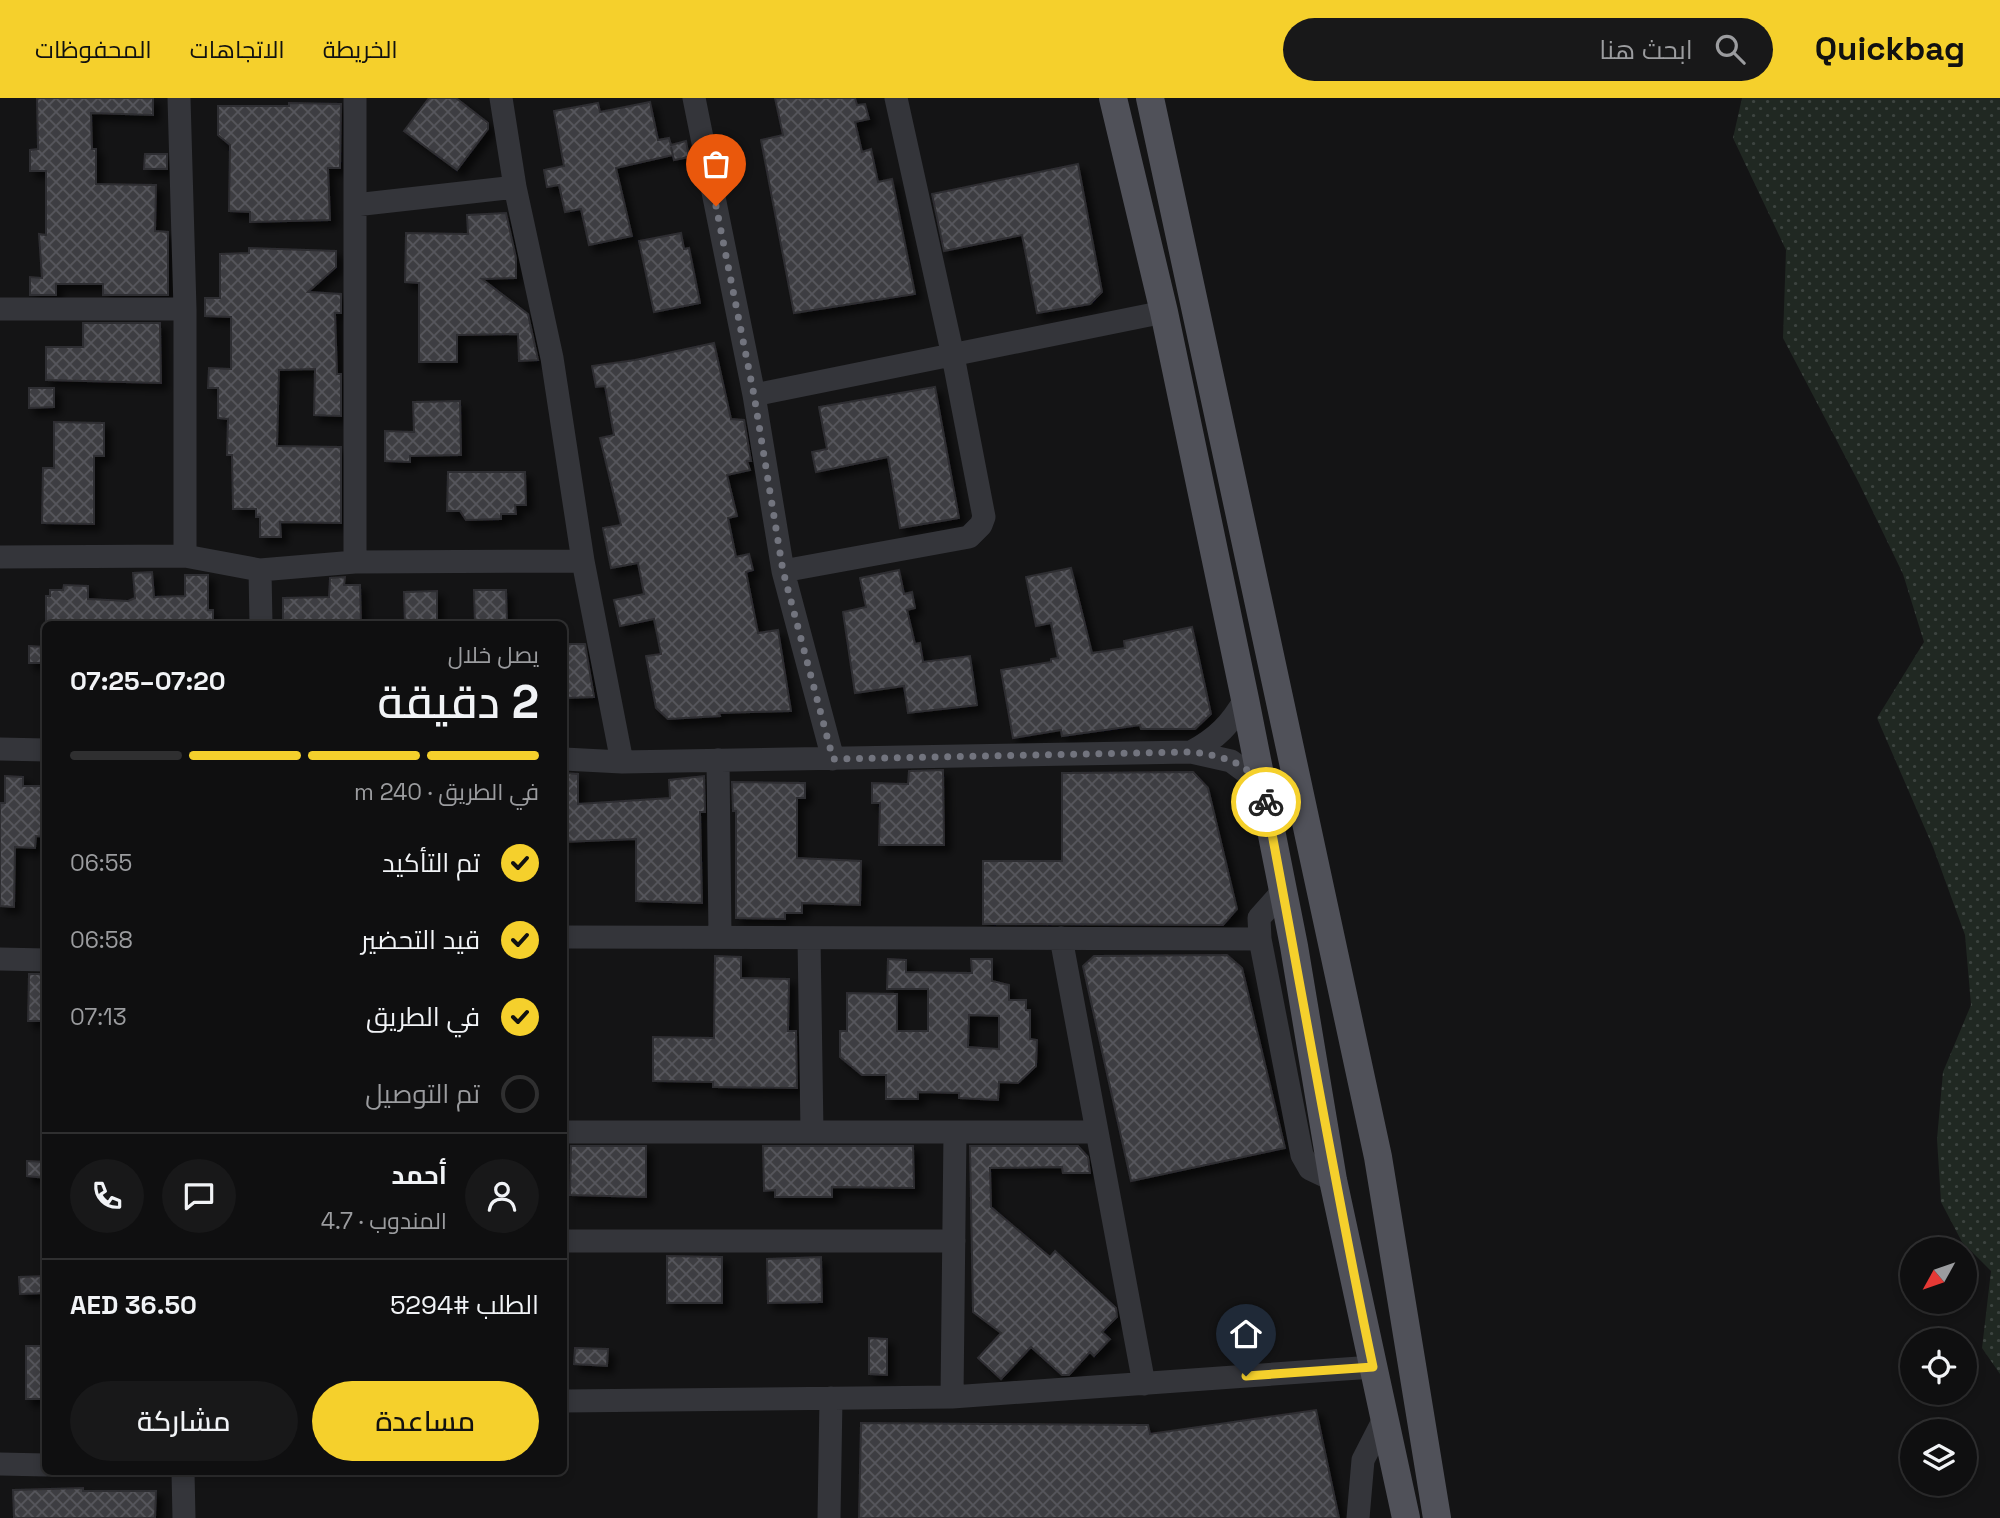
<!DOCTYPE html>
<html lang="ar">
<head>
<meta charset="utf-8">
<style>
	body { margin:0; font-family:"Space Grotesk",Cairo,sans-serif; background:#181819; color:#f1f3f6; direction:rtl; height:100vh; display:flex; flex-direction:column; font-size:26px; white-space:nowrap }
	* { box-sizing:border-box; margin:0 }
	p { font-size:23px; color:#9b9c9f }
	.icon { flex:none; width:38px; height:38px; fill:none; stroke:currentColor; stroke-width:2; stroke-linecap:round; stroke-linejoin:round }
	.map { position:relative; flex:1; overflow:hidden; direction:ltr }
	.details { position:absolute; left:42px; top:523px; width:525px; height:854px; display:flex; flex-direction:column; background:#0f0f10; border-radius:10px; box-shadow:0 4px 10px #0003,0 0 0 2px #2f2f30; direction:rtl }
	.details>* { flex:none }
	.needle { width:46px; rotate:230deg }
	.buttons { position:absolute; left:1900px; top:1139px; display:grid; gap:14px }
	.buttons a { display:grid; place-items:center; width:77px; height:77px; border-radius:50%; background:#0f0f10; box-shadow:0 4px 10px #0003,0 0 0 2px #2f2f30; font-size:35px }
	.pin { position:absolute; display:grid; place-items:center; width:60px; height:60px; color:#fff; margin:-72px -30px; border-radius:50% 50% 50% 0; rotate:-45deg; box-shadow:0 0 7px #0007 }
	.pin .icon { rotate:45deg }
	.courier { position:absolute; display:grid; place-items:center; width:70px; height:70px; margin:-35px; border:5px solid #f5d02c; border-radius:50%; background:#fff; color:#222; box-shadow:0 2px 9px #0007 }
	.summary em { font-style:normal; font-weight:600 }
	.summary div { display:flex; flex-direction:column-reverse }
	.summary { display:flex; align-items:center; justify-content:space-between; height:119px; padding:0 28px }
	h1 { font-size:46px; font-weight:600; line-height:52px }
	.bar { display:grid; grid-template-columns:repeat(4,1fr); gap:10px 7px; align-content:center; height:84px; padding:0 28px }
	.bar i { height:9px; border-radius:5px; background:#2f2f30 }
	.bar .on { background:#f5d02c }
	.bar p { grid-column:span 4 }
	.line { display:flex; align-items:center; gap:18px; padding:0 28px; border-top:2px solid #2f2f30 }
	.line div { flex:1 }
	.round { display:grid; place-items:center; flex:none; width:74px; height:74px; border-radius:37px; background:#181819 }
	ol { padding:0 28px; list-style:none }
	li { display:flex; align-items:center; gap:21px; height:77px }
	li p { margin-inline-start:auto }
	li .icon { padding:7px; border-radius:50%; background:#f5d02c; color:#111; stroke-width:4 }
	li:last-child { color:#9b9c9f }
	li i { width:38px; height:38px; border:4px solid #2f2f30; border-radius:50% }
	.action { display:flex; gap:14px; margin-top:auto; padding:14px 28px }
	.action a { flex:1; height:80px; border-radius:42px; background:#f5d02c; color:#111; font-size:28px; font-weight:600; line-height:80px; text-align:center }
	.action a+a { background:#181819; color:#f1f3f6 }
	header { display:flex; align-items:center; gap:42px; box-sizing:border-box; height:98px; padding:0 35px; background:#f5d02c; color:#111 }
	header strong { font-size:33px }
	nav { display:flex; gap:38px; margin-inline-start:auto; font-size:24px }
	.search { width:490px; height:63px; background:#181819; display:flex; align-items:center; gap:18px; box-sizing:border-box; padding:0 24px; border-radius:38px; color:#9b9c9f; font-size:26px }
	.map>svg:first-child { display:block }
	.grass { fill:url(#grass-dots) }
	.building { fill:url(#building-cross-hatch); stroke:#2e2d31; stroke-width:2; fill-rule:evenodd; filter:url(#shadow) }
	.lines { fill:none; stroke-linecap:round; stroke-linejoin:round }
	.minor { stroke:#34353a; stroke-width:23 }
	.major { stroke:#505159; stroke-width:28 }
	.done { stroke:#72747e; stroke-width:7; stroke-dasharray:0 12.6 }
	.route { stroke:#f5d02c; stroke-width:9 }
</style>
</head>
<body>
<header>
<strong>Quickbag</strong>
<div class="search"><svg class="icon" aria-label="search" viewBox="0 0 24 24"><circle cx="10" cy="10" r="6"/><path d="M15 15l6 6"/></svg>ابحث هنا</div>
<nav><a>الخريطة</a><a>الاتجاهات</a><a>المحفوظات</a></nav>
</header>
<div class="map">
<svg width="2000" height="1420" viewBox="0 0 2000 1420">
	<defs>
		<pattern id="grass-dots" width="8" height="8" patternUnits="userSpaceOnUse" patternTransform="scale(1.75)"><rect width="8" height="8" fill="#202822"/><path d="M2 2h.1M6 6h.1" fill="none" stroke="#3d4440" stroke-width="1.8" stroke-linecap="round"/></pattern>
		<pattern id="building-cross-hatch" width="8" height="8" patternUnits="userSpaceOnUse" patternTransform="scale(1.75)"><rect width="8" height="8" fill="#3e3e42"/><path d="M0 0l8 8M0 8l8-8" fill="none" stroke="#57575b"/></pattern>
		<filter id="shadow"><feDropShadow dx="6" dy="6" stdDeviation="3.5" flood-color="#0009"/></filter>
	</defs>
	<rect width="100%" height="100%" fill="#141415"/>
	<path class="grass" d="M1742,0H2000V1276L1982,1250L1991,1173L1962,1144L1941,1104L1937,1041L1943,974L1971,907L1965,837L1933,749L1877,620L1924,544L1903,476L1859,385L1783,240L1786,152L1733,40Z"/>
	<path class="building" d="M37,0H153V17L91,15L92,51H96V86L156,87L155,133L168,134V197H103V186H56V197H30V179L42,180L39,136L46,137V73H30V52L38,51Z
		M429,0H456L488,25V31L457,72L404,33Z
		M775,0H855L857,7L865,6L869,21L855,24L862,54L871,51L878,84L892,81L915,196L794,215L761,42L783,37Z
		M650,4L658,42L669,40L671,47L686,43L689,59L674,62L671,49L673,57L616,70L632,138L589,147L581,111L565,114L559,87L547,89L544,72L564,68L554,13L598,5L600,14Z
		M289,5L341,6L340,70H328L330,122L250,124V114L229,113L230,47L218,37V8H289Z
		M145,56H167V71H144Z
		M1078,66L1102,194L1090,206L1037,215L1022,137L944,153L932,96Z
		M506,115L516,160V180L482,181L528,216L538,262L519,263L518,236L457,237V264H419V185L405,184L406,135L468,136L467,117Z
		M681,135L684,151L689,150L700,205L654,214L639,143Z
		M249,150L336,153V169L308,194L341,196V215H335L337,276H341V318L314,317L315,271L279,272L277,348L341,349V425L280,424L281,439H260V419H256V411H233L232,357H227L228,321L218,320V290H208L209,270L231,271V219L205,218V200H220V156L249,155Z
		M83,225H160L161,285L46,282V249H83Z
		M714,245L731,321L744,322L751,363H747L750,372L727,377L737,418L728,420L736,459L749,456L753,472L746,474L758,535L778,532L791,613L719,615L720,618L668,621L656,610L646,558L661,556L654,521L620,528L614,502L644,496L638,465L611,470L603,430L621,427L600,340L614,337L605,288L596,289L592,268L635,262Z
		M935,289L959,420L900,430L888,359L816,374L812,354L827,351L819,309Z
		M29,290H54V309L29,310Z
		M460,303L461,357L410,358V364L385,363V333L414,334L413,304Z
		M54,324L104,325V358H94V426L42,425L43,370H54Z
		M448,374H525L526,407H515L516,416H501V421L466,422L460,413H447Z
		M1071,470L1092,555L1125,550L1124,543L1192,529L1211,616L1195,631H1141L1140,627L1062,638L1061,632L1013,640L1001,572L1051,564V561L1058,560L1051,525L1036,528L1026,479Z
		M899,472L904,496L912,494L915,510L907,512L915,546L920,545L923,564L970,558L977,607L908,615L904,588L855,595L843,514L866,509L860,480Z
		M152,474L154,499L185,498V477H208V512H213V527H46V498H50V492H63L64,487L88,488V501L128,503L135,500L133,475Z
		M345,479L344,487H360L361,527H283V500L329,499L330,480Z
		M474,492H506L507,527H475Z
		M437,493V527H405L404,494Z
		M564,546H585L594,599L565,600Z
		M29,548L46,549V565H29Z
		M943,672L944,747H879L880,705H872V685L908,686L909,673Z
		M1193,674L1208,690L1237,811L1223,827L983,826V763H1062V675Z
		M564,675L578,676V706L670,700L669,682L704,678L705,714H700L702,805L636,803V741L564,744Z
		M5,678L23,679V688H46V739L36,738L35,750L15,749L14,809L0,808V705H5Z
		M732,684L805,685V700H797V760L861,763L860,807L802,805V815H785V821L736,820V713H733Z
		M1227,857L1242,870L1285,1050L1131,1083L1083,868L1094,858Z
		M715,858L741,859V880L789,881L788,933H796L797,990L713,989V984L653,983V939L714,940Z
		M888,861L906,862V874L972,875L971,861H992V883L1009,887V902H1026V912H1030V941L1037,942L1036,968L1018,985L999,984L998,1002L959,1000V995L918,994V1001H886V977H862L840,959V933H847V895L897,896V933H928V891H887ZM969,917L999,918V951L968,949Z
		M29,876H45V923H28Z
		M571,1048H646V1099L570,1097Z
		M763,1048H913L914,1090L832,1089V1099H775V1092L764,1093Z
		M970,1048H1078L1088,1059L1090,1075H1063L1062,1069L990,1070L991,1109L1050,1159L1055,1153L1116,1210L1117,1219L1102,1234L1110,1241L1094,1258L1090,1254L1069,1277H1062L1031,1249L1001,1281L978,1260L1001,1235L973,1214Z
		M27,1063L46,1064V1080L27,1078Z
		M667,1158L722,1159V1205H667Z
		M821,1159L822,1204L768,1205L767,1161Z
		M46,1178V1195L20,1196L19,1179Z
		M869,1240L887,1241V1277L869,1276Z
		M26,1248H46V1301H26Z
		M575,1250L608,1251L607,1268L574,1266Z
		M1316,1312L1339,1420H859L861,1325L1148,1327L1150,1336Z
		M83,1390V1393H156L155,1420H14L13,1392Z"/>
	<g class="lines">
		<path class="minor" d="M179,0L185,211V458
			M501,0L515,89L552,260L583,463L622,664
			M694,0L754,297L783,473L833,661
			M355,107L515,89
			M0,211H185
			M754,297L1164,214
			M0,459L185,458L260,472L355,464L583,463
			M355,464V0
			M260,472L261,527
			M783,473L969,439L981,427L984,419L953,258L896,0
			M0,651L46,652
			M1191,654C1216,641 1231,626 1245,601
			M564,661L622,664L1191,654L1231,663L1262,686
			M718,662L720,839
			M1283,793L1259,820L1260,841L1302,1057L1310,1071L1333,1082
			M564,839L1260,841
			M809,840L812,1034
			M1061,840L1144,1286
			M0,861L46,862
			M564,1034H1097
			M564,1143H954
			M952,1299L955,1034
			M564,1303L952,1299L1373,1269
			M0,1366L46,1367
			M183,1374L184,1420
			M829,1420L831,1300
			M1358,1420L1363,1362L1384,1321"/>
		<path class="major" d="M1113,0L1164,214L1245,601L1294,848L1333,1082L1406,1420
			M1150,0L1378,1059L1437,1420"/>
	</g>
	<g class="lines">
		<path class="done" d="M716,108L754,297L783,473L833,661L1191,654C1225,658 1258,666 1266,704"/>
		<path class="route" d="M1246,1278L1373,1269C1333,1081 1302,892 1266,704"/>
	</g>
</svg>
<div class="buttons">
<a><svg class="needle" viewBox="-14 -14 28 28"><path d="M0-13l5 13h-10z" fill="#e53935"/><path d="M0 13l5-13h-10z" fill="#9b9c9f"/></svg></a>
<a><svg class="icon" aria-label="locate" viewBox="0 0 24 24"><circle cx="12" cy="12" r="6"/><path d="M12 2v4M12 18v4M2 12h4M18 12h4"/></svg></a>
<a><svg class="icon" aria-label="layers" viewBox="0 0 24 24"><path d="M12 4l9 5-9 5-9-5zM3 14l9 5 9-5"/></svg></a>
</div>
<div class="pin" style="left:716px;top:108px;background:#ea580c"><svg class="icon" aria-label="bag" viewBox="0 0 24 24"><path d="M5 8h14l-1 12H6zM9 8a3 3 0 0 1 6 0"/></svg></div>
<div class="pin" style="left:1246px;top:1278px;background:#1f2937"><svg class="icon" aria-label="home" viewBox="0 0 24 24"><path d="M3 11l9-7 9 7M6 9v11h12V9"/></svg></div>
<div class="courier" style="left:1266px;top:704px"><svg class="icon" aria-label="bike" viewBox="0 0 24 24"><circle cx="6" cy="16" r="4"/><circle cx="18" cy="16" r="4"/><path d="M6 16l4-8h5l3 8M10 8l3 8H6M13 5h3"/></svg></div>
<section class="details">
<div class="summary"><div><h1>2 دقيقة</h1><p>يصل خلال</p></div><em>07:20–07:25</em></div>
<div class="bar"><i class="on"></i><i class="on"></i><i class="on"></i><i></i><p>في الطريق · 240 m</p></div>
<ol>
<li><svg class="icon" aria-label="check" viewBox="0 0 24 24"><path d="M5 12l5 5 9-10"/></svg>تم التأكيد<p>06:55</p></li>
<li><svg class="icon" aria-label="check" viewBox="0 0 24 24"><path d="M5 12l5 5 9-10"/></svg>قيد التحضير<p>06:58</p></li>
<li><svg class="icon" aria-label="check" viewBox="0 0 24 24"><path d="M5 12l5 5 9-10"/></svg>في الطريق<p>07:13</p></li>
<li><i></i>تم التوصيل</li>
</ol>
<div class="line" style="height:126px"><a class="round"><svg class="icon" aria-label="person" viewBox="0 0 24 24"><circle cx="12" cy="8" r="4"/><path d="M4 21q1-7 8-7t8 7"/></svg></a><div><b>أحمد</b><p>المندوب · 4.7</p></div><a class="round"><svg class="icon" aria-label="chat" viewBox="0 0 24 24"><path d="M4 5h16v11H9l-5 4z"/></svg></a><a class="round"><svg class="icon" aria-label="phone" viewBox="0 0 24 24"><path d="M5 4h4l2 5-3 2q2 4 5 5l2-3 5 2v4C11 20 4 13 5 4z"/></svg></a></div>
<div class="line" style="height:91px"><div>الطلب #5294</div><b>AED 36.50</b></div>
<div class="action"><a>مساعدة</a><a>مشاركة</a></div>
</section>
</div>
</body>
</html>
